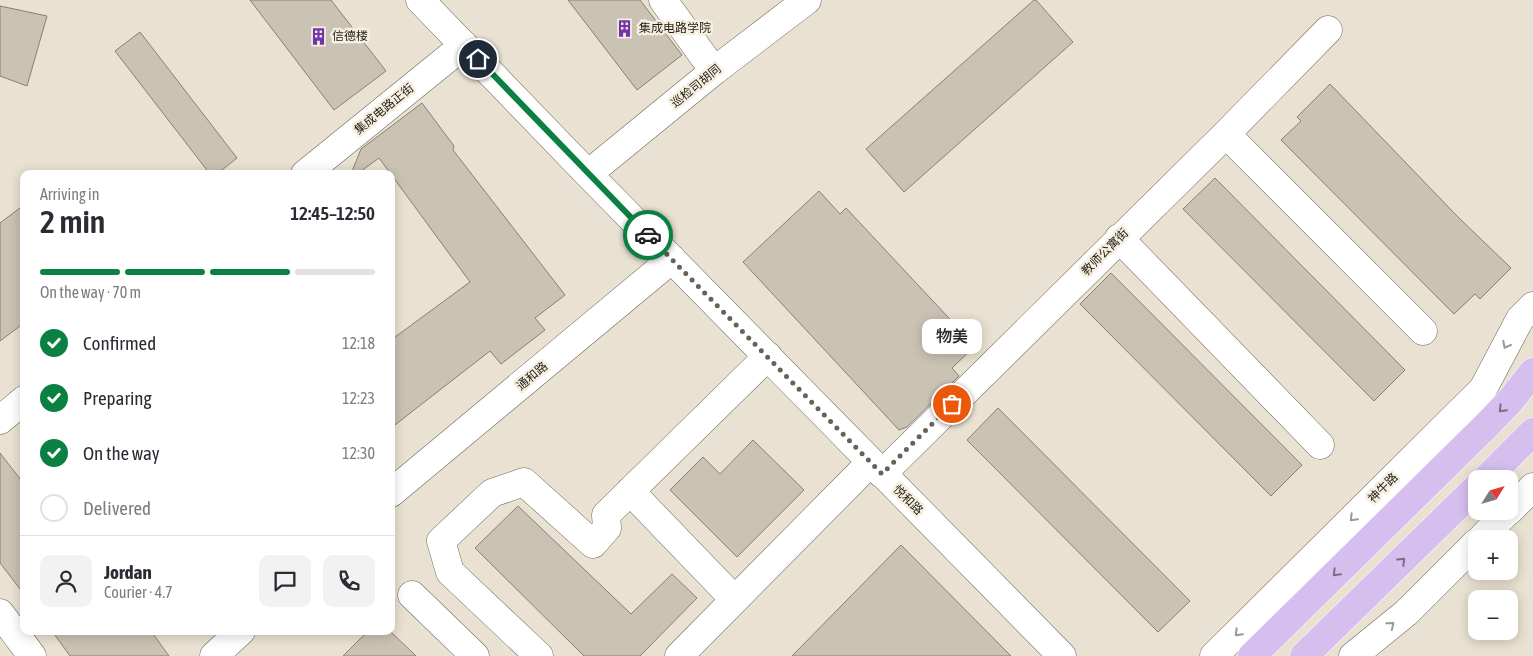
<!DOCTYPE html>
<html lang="en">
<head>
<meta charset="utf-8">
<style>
	body { margin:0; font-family:"Asap Condensed","Noto Sans SC",sans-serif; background:#f2f2f3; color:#2b2b33; height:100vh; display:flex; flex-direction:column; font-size:19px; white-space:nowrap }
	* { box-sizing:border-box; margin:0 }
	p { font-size:16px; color:#7c7c81 }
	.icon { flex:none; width:28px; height:28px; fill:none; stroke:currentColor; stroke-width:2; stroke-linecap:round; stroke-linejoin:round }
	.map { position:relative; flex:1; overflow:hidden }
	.sheet { position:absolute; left:20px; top:170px; width:375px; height:465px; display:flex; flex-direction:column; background:#fff; border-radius:10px; box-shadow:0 2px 12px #0003 }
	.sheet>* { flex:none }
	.needle { width:32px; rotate:53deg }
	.fabs { position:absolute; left:1468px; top:470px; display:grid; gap:10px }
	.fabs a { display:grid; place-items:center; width:50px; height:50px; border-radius:10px; background:#fff; box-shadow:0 2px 12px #0003; font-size:25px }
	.pin { position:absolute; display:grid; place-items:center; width:42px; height:42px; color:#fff; margin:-21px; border:2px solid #fff; border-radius:50%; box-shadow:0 1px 5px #0007 }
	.courier { position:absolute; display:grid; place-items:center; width:50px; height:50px; margin:-25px; border:4px solid #0b8043; border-radius:50%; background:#fff; color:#222; box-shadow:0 1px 6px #0007 }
	.bubble { position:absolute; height:35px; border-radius:10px; background:#fff; box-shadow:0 2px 12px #0003; font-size:16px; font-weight:600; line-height:35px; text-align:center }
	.head em { font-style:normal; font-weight:600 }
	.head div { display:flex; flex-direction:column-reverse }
	.head { display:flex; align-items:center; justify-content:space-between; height:85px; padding:0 20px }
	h1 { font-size:32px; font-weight:600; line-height:38px }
	.bar { display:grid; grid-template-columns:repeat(4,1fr); gap:8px 5px; align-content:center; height:60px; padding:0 20px }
	.bar i { height:6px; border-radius:4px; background:#e1e1e2 }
	.bar .on { background:#0b8043 }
	.bar p { grid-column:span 4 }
	.line { display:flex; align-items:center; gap:12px; padding:0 20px; border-top:1px solid #e1e1e2 }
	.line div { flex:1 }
	.round { display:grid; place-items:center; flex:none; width:52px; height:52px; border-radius:10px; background:#f2f2f3 }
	ol { padding:0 20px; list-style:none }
	li { display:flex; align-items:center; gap:15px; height:55px }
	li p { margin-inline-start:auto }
	li .icon { padding:5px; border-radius:50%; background:#0b8043; color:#fff; stroke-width:4 }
	li:last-child { color:#7c7c81 }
	li i { width:28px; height:28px; border:2px solid #e1e1e2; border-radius:50% }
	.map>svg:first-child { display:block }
	.building { fill:#cac2b3; stroke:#888173 }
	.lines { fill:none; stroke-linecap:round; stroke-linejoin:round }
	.minor-casing { stroke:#6e675a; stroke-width:29 }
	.major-casing { stroke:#fff; stroke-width:29 }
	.minor { stroke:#fff; stroke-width:28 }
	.major { stroke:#d5bfef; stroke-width:28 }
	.oneway { stroke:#9a9997 }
	.oneway2 { stroke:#7a6e83 }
	.done { stroke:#666258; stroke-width:5; stroke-dasharray:0 9 }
	.route { stroke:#0b8043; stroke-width:6 }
	.labels { text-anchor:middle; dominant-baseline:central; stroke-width:5; stroke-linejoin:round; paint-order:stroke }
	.poi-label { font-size:12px; fill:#1f1d17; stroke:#f6eedf; text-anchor:start }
	.street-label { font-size:12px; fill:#1f1d17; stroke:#f6eedf }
</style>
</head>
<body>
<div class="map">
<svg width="1533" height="656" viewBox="0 0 1533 656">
	<rect width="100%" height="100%" fill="#e9e1d1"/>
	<path class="building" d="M250,0H331L386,71L334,110Z
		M568,0H640L682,55L637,90Z
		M1034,0H1036L1073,42L904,192L866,149Z
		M0,6L47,16L27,86L0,76Z
		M140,32L237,158L217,174H210L115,51Z
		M1330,84L1458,217L1511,268L1480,299L1475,294L1454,314L1281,140L1301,121L1297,117Z
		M422,103L454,146L453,150L565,295L535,318L545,330L501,364L490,351L391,428V340L470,282L379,158L357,174H351L361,149Z
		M1215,178L1405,370L1374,401L1183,209Z
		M819,191L840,214L846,208L975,346L952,368L959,376L907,427L899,430L743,262Z
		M24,205V323L0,341V223Z
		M1111,273L1302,465L1271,496L1080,304Z
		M998,408L1190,601L1158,632L967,440Z
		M753,440L804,490L737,557L670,490L703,457L720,474Z
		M0,453L24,484V594L0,563Z
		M518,506L631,614L672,574L697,598L640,656H584L475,548Z
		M901,545L1011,656H792Z
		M52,631H151L169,656H70Z
		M368,631H390L416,656H343Z"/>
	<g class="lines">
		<defs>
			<path id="minor" d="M420,0L588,174L1062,656
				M663,0L714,71
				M1226,134L1423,331
				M305,174L464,45
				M588,174L714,71L807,0
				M1119,238L1320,445
				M0,420L24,400
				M882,474L1226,134L1328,30
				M630,491L734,599
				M391,493L672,259
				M1509,511L1533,487
				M1481,539L1508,511
				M412,595L475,656
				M0,613L32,656
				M214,656L241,631
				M539,656L450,572L441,541L492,493L524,482L593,544L607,528L606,515L768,356
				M679,656L871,462
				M1214,656L1483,389L1520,319L1533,306
				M1353,656L1406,613L1476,543"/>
			<path id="major" d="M1486,479L1533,432
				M1252,656L1486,426L1510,401L1533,372
				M1304,656L1476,488"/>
		</defs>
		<use href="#minor" class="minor-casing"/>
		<use href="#major" class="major-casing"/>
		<use href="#minor" class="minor"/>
		<use href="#major" class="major"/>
	</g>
	<defs><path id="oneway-chevron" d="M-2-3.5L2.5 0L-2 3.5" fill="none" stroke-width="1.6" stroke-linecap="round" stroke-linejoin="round" transform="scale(1.25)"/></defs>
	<g class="oneway">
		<use href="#oneway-chevron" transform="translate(1506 345) rotate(118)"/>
		<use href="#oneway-chevron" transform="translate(1353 518) rotate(135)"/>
		<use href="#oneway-chevron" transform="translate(1391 625) rotate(-39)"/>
		<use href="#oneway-chevron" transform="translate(1238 633) rotate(135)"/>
	</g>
	<g class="oneway2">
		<use href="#oneway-chevron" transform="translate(1502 409) rotate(134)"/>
		<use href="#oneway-chevron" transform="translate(1402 561) rotate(-44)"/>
		<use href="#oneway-chevron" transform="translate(1336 573) rotate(135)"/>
	</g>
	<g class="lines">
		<path class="done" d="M648,235L882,474L952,404"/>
		<path class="route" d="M478,59L648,235"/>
	</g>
	<defs>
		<symbol id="building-bare" viewBox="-9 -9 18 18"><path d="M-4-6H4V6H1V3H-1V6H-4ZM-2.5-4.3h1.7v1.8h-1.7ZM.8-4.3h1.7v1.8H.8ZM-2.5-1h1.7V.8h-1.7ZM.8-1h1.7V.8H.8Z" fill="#7335ab" stroke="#f6eedf" stroke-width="2.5" paint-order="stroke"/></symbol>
	</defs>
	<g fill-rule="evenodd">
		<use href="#building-bare" x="612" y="16" width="25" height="25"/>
		<use href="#building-bare" x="306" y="24" width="25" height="25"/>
	</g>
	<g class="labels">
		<g class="poi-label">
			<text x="639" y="28">集成电路学院</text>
			<text x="332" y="36">信德楼</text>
		</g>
		<g class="street-label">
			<text transform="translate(696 86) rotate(-39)">巡检司胡同</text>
			<text transform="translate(384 109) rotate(-39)">集成电路正街</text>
			<text transform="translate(1105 252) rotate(-45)">教师公寓街</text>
			<text transform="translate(532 376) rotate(-40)">通和路</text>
			<text transform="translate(1383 488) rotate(-45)">神牛路</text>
			<text transform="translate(908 500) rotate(45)">悦和路</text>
		</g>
	</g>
</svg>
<div class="fabs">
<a><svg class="needle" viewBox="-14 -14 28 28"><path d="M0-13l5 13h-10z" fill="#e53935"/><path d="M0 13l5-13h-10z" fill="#7c7c81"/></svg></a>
<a>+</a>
<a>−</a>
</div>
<div class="pin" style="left:952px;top:404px;background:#ea580c"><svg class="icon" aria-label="bag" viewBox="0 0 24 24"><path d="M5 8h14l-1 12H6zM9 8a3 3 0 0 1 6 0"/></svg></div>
<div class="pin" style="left:478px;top:59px;background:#1f2937"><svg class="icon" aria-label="home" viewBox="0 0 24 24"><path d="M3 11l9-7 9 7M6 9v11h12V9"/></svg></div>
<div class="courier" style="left:648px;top:235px"><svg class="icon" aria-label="car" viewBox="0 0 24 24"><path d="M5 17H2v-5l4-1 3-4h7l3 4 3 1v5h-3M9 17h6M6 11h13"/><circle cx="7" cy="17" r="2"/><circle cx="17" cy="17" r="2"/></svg></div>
<div class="bubble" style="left:922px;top:319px;width:60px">物美</div>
<section class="sheet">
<div class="head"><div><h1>2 min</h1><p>Arriving in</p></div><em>12:45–12:50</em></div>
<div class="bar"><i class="on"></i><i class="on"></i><i class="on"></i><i></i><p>On the way · 70 m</p></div>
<ol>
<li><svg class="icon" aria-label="check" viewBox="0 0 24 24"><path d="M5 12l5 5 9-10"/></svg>Confirmed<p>12:18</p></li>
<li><svg class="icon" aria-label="check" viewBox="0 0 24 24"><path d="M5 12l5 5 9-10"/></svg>Preparing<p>12:23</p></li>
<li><svg class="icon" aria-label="check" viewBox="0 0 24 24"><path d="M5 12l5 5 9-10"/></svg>On the way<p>12:30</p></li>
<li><i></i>Delivered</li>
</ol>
<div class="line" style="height:90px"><a class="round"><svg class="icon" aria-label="person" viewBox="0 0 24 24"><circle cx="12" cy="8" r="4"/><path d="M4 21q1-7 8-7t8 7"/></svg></a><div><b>Jordan</b><p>Courier · 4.7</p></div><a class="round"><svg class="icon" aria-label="chat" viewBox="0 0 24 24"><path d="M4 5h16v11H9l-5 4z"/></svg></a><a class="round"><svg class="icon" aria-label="phone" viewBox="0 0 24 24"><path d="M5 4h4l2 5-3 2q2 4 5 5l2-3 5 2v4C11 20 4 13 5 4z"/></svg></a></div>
</section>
</div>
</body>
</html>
